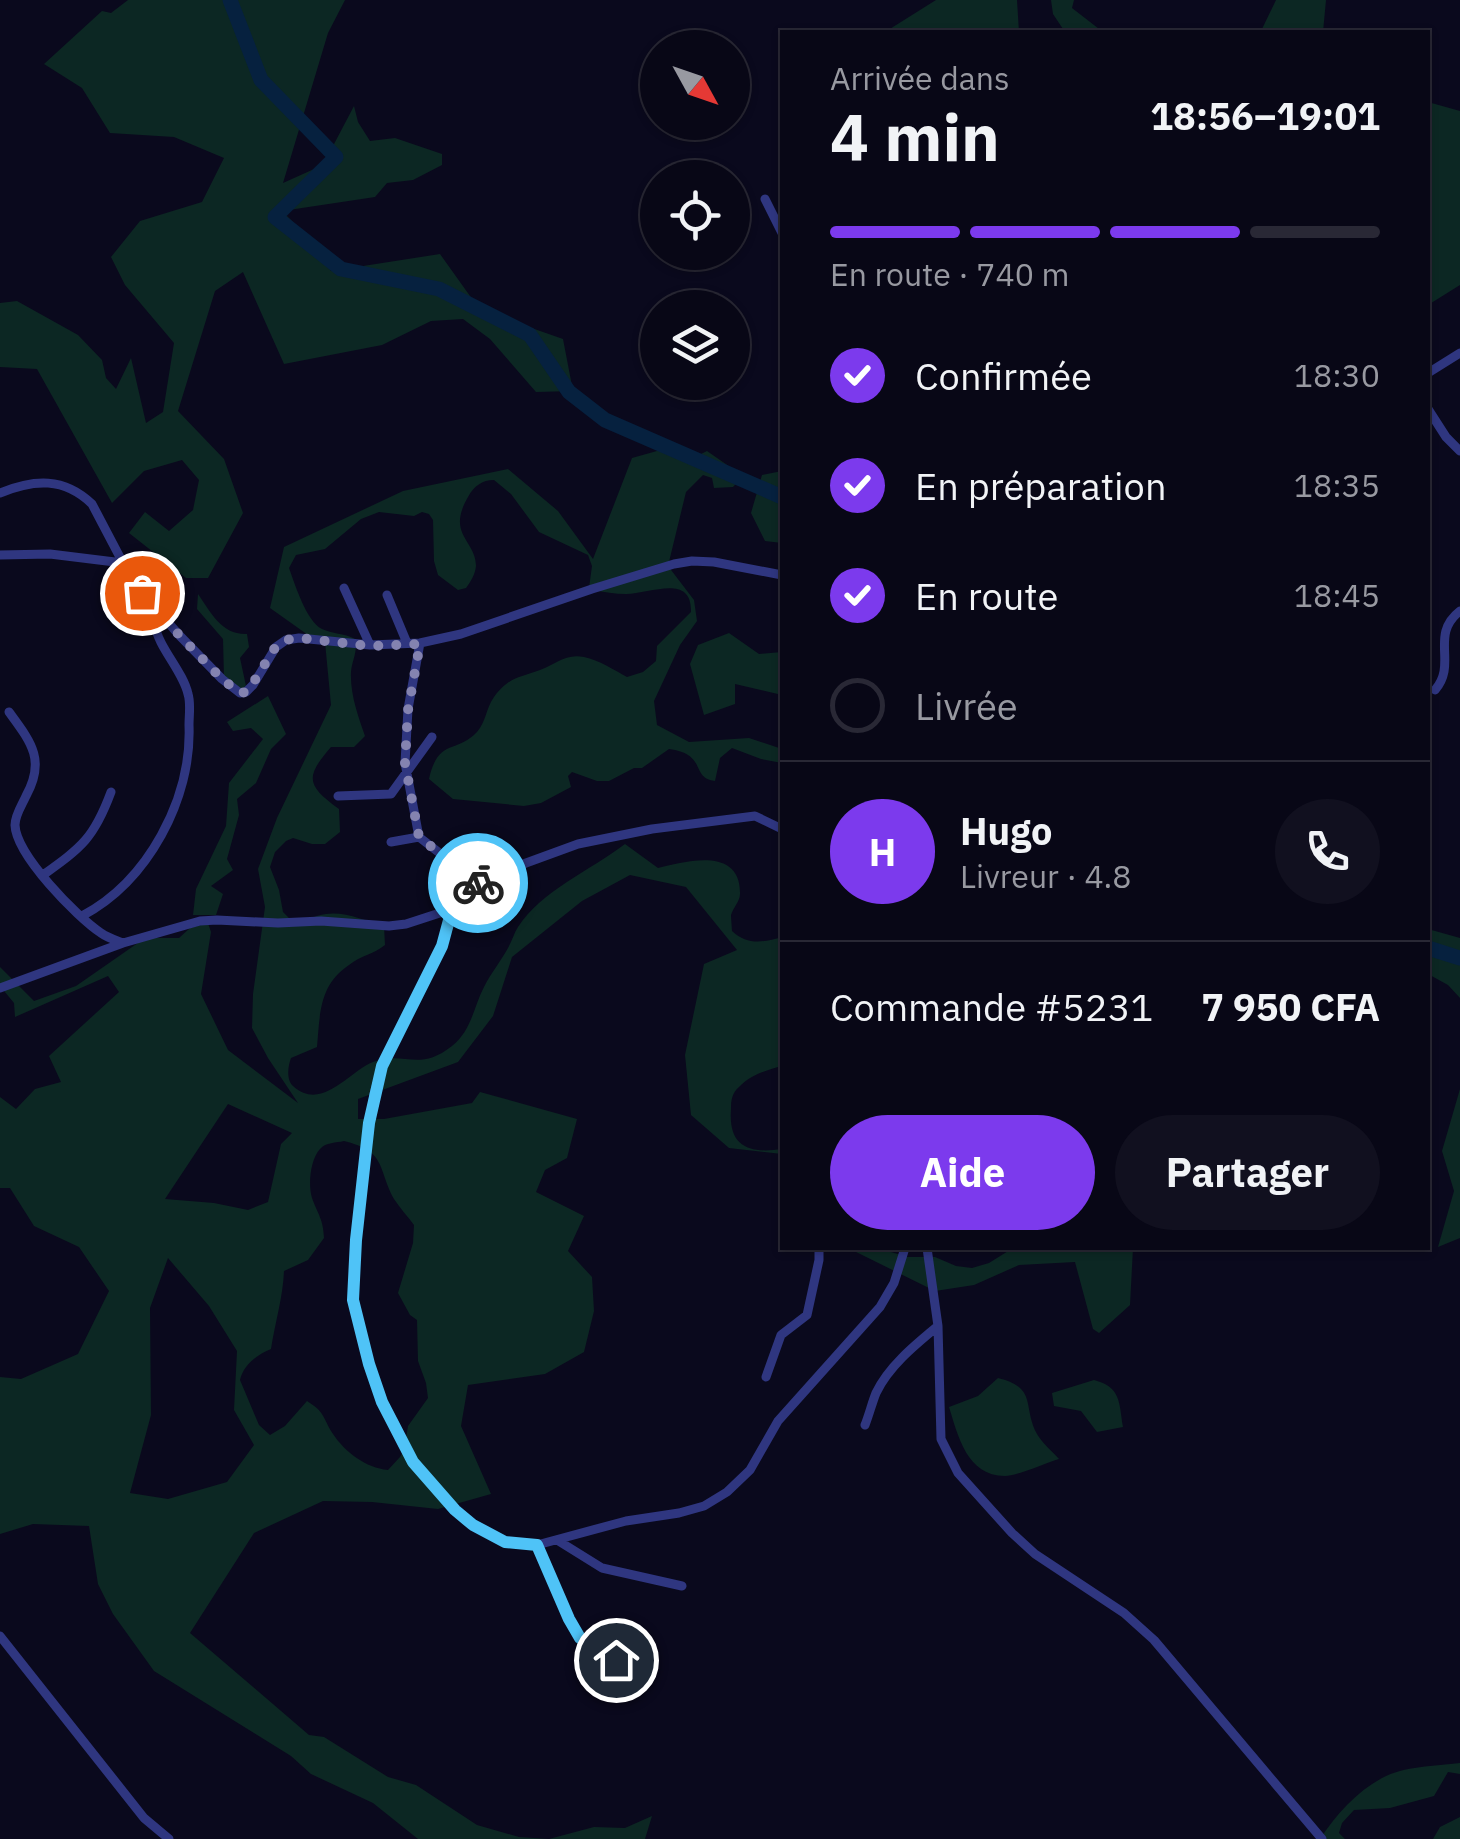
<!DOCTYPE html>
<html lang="fr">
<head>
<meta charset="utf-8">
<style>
	body { margin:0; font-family:"IBM Plex Sans",sans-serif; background:#11101f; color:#f1f3f6; height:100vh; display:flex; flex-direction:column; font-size:38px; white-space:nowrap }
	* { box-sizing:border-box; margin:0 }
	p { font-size:32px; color:#9899a1 }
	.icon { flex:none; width:55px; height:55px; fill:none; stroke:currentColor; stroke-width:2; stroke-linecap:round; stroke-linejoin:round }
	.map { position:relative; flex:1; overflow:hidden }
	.panel { position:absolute; left:780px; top:30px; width:650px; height:1220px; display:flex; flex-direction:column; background:#080716; border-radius:0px; box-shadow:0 2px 8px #0004,0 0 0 2px #292835 }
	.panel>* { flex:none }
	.needle { width:65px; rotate:130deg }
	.tools { position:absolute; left:640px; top:30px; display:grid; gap:20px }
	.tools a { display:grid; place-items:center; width:110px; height:110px; border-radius:50%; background:#080716; box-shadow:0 2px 8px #0004,0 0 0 2px #292835; font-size:50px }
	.pin { position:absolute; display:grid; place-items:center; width:85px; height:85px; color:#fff; margin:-42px; border:5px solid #fff; border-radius:50%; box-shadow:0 2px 10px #0007 }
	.courier { position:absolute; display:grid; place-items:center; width:100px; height:100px; margin:-50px; border:8px solid #4fc3f7; border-radius:50%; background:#fff; color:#222; box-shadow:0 2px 12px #0007 }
	.summary em { font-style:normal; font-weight:700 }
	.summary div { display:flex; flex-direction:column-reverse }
	.summary { display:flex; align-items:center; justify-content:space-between; height:170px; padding:0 50px }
	h1 { font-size:65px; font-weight:700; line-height:75px }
	.bar { display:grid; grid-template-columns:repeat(4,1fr); gap:15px 10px; align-content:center; height:120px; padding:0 50px }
	.bar i { height:12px; border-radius:8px; background:#292835 }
	.bar .current { background:#7c3aed }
	.bar p { grid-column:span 4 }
	.line { display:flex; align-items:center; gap:25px; padding:0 50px; border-top:2px solid #292835 }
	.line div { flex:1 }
	.round { display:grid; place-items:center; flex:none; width:105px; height:105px; border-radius:52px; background:#11101f }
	ol { padding:0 50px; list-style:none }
	li { display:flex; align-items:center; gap:30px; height:110px }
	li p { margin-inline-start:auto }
	li .icon { padding:10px; border-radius:50%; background:#7c3aed; color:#fff; stroke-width:4 }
	li:last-child { color:#9899a1 }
	li i { width:55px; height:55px; border:5px solid #292835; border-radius:50% }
	.button { display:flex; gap:20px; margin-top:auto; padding:20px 50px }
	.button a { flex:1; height:115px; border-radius:60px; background:#7c3aed; color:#fff; font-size:40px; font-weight:700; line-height:115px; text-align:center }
	.button a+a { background:#11101f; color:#f1f3f6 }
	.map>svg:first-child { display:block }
	.green { fill:#0c2723; fill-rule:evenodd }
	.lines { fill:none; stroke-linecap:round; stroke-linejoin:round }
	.river { stroke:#06213f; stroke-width:15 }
	.minor { stroke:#2f3680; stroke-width:9 }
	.done { stroke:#8483b0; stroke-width:10; stroke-dasharray:0 18 }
	.route { stroke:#4fc3f7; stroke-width:12 }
</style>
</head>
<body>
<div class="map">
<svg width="1460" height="1839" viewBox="0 0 1460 1839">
	<rect width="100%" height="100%" fill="#0a091d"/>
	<path class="green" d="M128,0H345L328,33L283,183L323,165L354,106L358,122L370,141L395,138L442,154V165L413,180L387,183L375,197L282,211L308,237L331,271L440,254L480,310L563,339L573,391L536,392L490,339L463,319L431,321L382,345L284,364L243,272L215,291L178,411L224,459L243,513L208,578H186L129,533L145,512L169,531L193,510L199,480L182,460L144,471L112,503L37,369L0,367V303L17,301L78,335L102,360L106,378L116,389L131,358L146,423L163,412L174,343L125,285L111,257L140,221L202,202L224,158L174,137L110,133L82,88L44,64L102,11L111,13Z
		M936,0H1017L1019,32H885Z
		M1051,0H1074L1072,8L1103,32H1065L1053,14Z
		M1276,0H1326L1323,32H1258L1262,29Z
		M1428,102L1460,111V285L1428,305Z
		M664,449L685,462L707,451L743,476L733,487L714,488L712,478L703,475L686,492L668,566L694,600L697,621L680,645L654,701L657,725L689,742L749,738L782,749V763L761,759L732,748L720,758L715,781C690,778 708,754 669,749L642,768H634L609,781H597L572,772L568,776L571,787L541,803L524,806L453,799L429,779C438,738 456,754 477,732C486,722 486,708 494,697C510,676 519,678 540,670C556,664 566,653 584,657C599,660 614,670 627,677L643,672L656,661L657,646L691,612C692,573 650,594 626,594C615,594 604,592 593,590L589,588L592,566L588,555L539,532L511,494L494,480C482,480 474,486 468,497C446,535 476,540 476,566C475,575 471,581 466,588L458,590L438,575L434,561L433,520L429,514L422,512L414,516L379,512L361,519L325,549L296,555L289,568C295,584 306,621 322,629C332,634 344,633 355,639C358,652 352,660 351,672C350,694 358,716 365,736L354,747H331C305,777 306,785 339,809L340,832L325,844H312L293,838L286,841L275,852L270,867L279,890L283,912L294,923C306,922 314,915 326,914C344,911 367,921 384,926L385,945C374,954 360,956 349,965C319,985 320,1014 317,1047L291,1058C288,1066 286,1079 293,1086C322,1112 348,1072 373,1062C404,1050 418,1073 452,1046C472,1030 473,1008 484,987C491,973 501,961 508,948C512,941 514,933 518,927C541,891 591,870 625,844L658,868C686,861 741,846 740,894C740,901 733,908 731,915C731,917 732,930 732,931C748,946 764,942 782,937V1066C767,1070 750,1075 739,1087C732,1093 731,1100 731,1109C728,1147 749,1154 782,1149V1154L729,1148L691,1115L685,1055L704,964L737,950L686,887L630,875L582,901L512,957L493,1016L458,1062L358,1099V1119H384L472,1103L480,1092L577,1119L567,1158L545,1170L536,1192L584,1216L568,1251L592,1277L594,1311L584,1352L545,1374L468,1385L461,1426L491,1494L438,1509L372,1502L323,1501L254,1533L190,1633L309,1735L324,1737L388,1777L416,1785L477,1825L519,1837L549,1839L594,1827L625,1828L652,1816L645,1839H418L373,1803L311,1774L291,1756L154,1671L113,1614L98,1584L89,1526L33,1524L0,1534V1377L21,1379L78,1354L109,1291L79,1247L34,1226L10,1188H0V1097L16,1109L35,1089L61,1082L49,1056L119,992L108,976L15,1017L14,1003L0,986V967L34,1001L76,986L145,938H179L190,928L208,923L211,932L201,994L228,1050L298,1103L268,1058L252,1028L253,994L265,907L258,869L277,818L331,705L325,642L308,635L270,608L284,547L403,491L508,469L558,511L593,559L632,458ZM228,1104L292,1133L281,1144L268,1202L248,1210L214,1203L165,1199ZM344,1141C387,1152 377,1167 394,1199C400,1208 408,1217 414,1225L413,1243L398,1293L410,1315L417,1320L418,1361L426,1383L428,1398L408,1426L404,1450L400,1457L388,1470C366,1468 345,1452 333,1434C322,1417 326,1413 307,1401L285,1426L270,1435L259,1425L240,1380C244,1364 257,1355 271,1349C275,1323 283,1297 284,1271L308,1260L324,1238C323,1218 318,1215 312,1198C308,1185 310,1160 320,1149C326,1142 336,1143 344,1141ZM168,1258L209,1306L237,1351L234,1410L254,1445L227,1482L168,1499L130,1493L151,1415L150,1308Z
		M782,471V543L765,541L751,513L762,475Z
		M198,594C211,613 222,635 247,634L249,647L240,658L246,686L238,691L224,678L223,639L197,609Z
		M729,633L759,654L782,652V695L735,684V704L704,715L690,664L698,645Z
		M268,696L286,734L271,749L256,783L237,799L239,815L227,859L233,870L211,886L223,894L216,915H193L196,889L226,826L229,783L263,739L251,728L233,731L227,722Z
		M1428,929L1460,938V998L1448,985L1428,974Z
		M1460,1089V1238L1438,1247L1454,1191L1442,1151Z
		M848,1248H877L908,1257H935L956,1266L972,1268L989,1263L1013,1248H1133L1130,1305L1099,1333L1093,1329L1075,1262L1019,1265L974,1285L935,1291Z
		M998,1378C1038,1388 1022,1406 1037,1434C1042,1443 1052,1451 1059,1459C1046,1463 1017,1476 1005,1476C967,1476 958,1436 949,1407L978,1396Z
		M1094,1380C1121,1387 1119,1402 1123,1427L1097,1432L1081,1411L1054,1406L1052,1393Z
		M1460,1763V1774L1448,1772L1434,1796L1390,1808L1354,1810L1342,1823L1339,1833L1345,1839H1320C1336,1815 1356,1792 1382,1778C1404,1766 1435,1766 1460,1763Z
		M1460,1817V1839H1433L1440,1827Z"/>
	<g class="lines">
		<path class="river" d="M230,0L261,80L336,157L275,217L341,269L439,289L530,335L569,392L605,420L782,497
			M1428,948L1460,958"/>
		<path class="minor" d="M765,199L782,233
			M1428,373L1460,353
			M1428,409L1446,437L1460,451
			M0,493C34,479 64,477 92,504L123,563L142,593L180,636L222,679L240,693L246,692L253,685L276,647L286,640L299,638L370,645L420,643L461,634L592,589L674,564L692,561L714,562L782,575
			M0,555L50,554L123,563
			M344,588L370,645
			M387,595L407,643
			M420,643L408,709L405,763L419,837L478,883
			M1435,690C1458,664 1429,635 1460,611
			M9,712C31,742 46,760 26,796C22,805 15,815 15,825C16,855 77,917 101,933C108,938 115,940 123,943
			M338,796L391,794L432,737
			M391,842L419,837
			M43,875C82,847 94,838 111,792
			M452,909L442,945L382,1066L374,1094L355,1240L353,1300L369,1363L382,1401L413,1462L455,1510L473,1525L505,1542L537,1545L626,1521L679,1513L704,1506L727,1492L750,1470L778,1421L880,1307L894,1283L905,1248
			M82,916C148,881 192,799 189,725C189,715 191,703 188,694C183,671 158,647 155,625C154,620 156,614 157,609
			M0,988L123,943L200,921L217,920L278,923L321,921L389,926L406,924L452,909L478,883L526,863L578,844L652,829L755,816L782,829
			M927,1248L938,1326L941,1439L958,1473L1012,1533L1035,1554L1124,1613L1154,1640L1322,1839
			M766,1377L781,1335L807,1315L819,1260V1248
			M865,1425C869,1415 872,1403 876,1393C889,1366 915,1345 938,1326
			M557,1540L602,1568L682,1586
			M537,1545L569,1619L581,1638L616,1660
			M0,1636L144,1818L169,1839"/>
	</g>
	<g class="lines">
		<path class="done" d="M142,593L180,636L222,679L240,693L246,692L250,688L276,646L286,640L299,638L370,646L420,644L408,710L405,763L419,837L478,883"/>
		<path class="route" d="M478,883L452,909L442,946L382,1066L369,1123L356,1240L353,1300L369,1364L382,1402L413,1462L455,1510L473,1525L505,1542L537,1545L569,1619L580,1638L616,1660"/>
	</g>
</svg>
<div class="tools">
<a><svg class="needle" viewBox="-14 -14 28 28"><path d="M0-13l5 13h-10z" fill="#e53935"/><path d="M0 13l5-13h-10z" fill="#9899a1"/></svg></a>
<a><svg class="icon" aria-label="locate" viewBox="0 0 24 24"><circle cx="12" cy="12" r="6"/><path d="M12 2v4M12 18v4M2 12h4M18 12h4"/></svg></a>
<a><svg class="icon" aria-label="layers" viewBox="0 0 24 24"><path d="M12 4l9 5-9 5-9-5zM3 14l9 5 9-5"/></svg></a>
</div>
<div class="pin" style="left:142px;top:593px;background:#ea580c"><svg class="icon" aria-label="bag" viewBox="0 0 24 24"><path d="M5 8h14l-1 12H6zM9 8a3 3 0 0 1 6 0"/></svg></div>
<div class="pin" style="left:616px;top:1660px;background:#1f2937"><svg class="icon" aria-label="home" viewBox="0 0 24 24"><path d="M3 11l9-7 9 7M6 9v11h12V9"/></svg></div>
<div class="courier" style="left:478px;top:883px"><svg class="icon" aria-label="bike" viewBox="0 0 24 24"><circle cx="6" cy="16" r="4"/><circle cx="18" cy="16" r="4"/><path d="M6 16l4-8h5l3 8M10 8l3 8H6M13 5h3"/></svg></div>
<section class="panel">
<div class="summary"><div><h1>4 min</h1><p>Arrivée dans</p></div><em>18:56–19:01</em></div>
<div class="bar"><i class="current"></i><i class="current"></i><i class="current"></i><i></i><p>En route · 740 m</p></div>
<ol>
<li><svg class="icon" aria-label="check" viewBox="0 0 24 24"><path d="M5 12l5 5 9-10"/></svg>Confirmée<p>18:30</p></li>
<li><svg class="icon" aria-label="check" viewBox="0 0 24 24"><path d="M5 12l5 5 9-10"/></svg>En préparation<p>18:35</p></li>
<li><svg class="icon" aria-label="check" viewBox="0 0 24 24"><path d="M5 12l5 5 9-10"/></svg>En route<p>18:45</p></li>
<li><i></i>Livrée</li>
</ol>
<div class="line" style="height:180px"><b class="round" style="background:#7c3aed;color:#fff">H</b><div><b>Hugo</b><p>Livreur · 4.8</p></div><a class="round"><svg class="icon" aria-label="phone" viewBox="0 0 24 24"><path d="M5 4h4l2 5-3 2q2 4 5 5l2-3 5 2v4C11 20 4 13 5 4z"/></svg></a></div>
<div class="line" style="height:130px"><div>Commande #5231</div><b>7 950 CFA</b></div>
<div class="button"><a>Aide</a><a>Partager</a></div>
</section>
</div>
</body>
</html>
